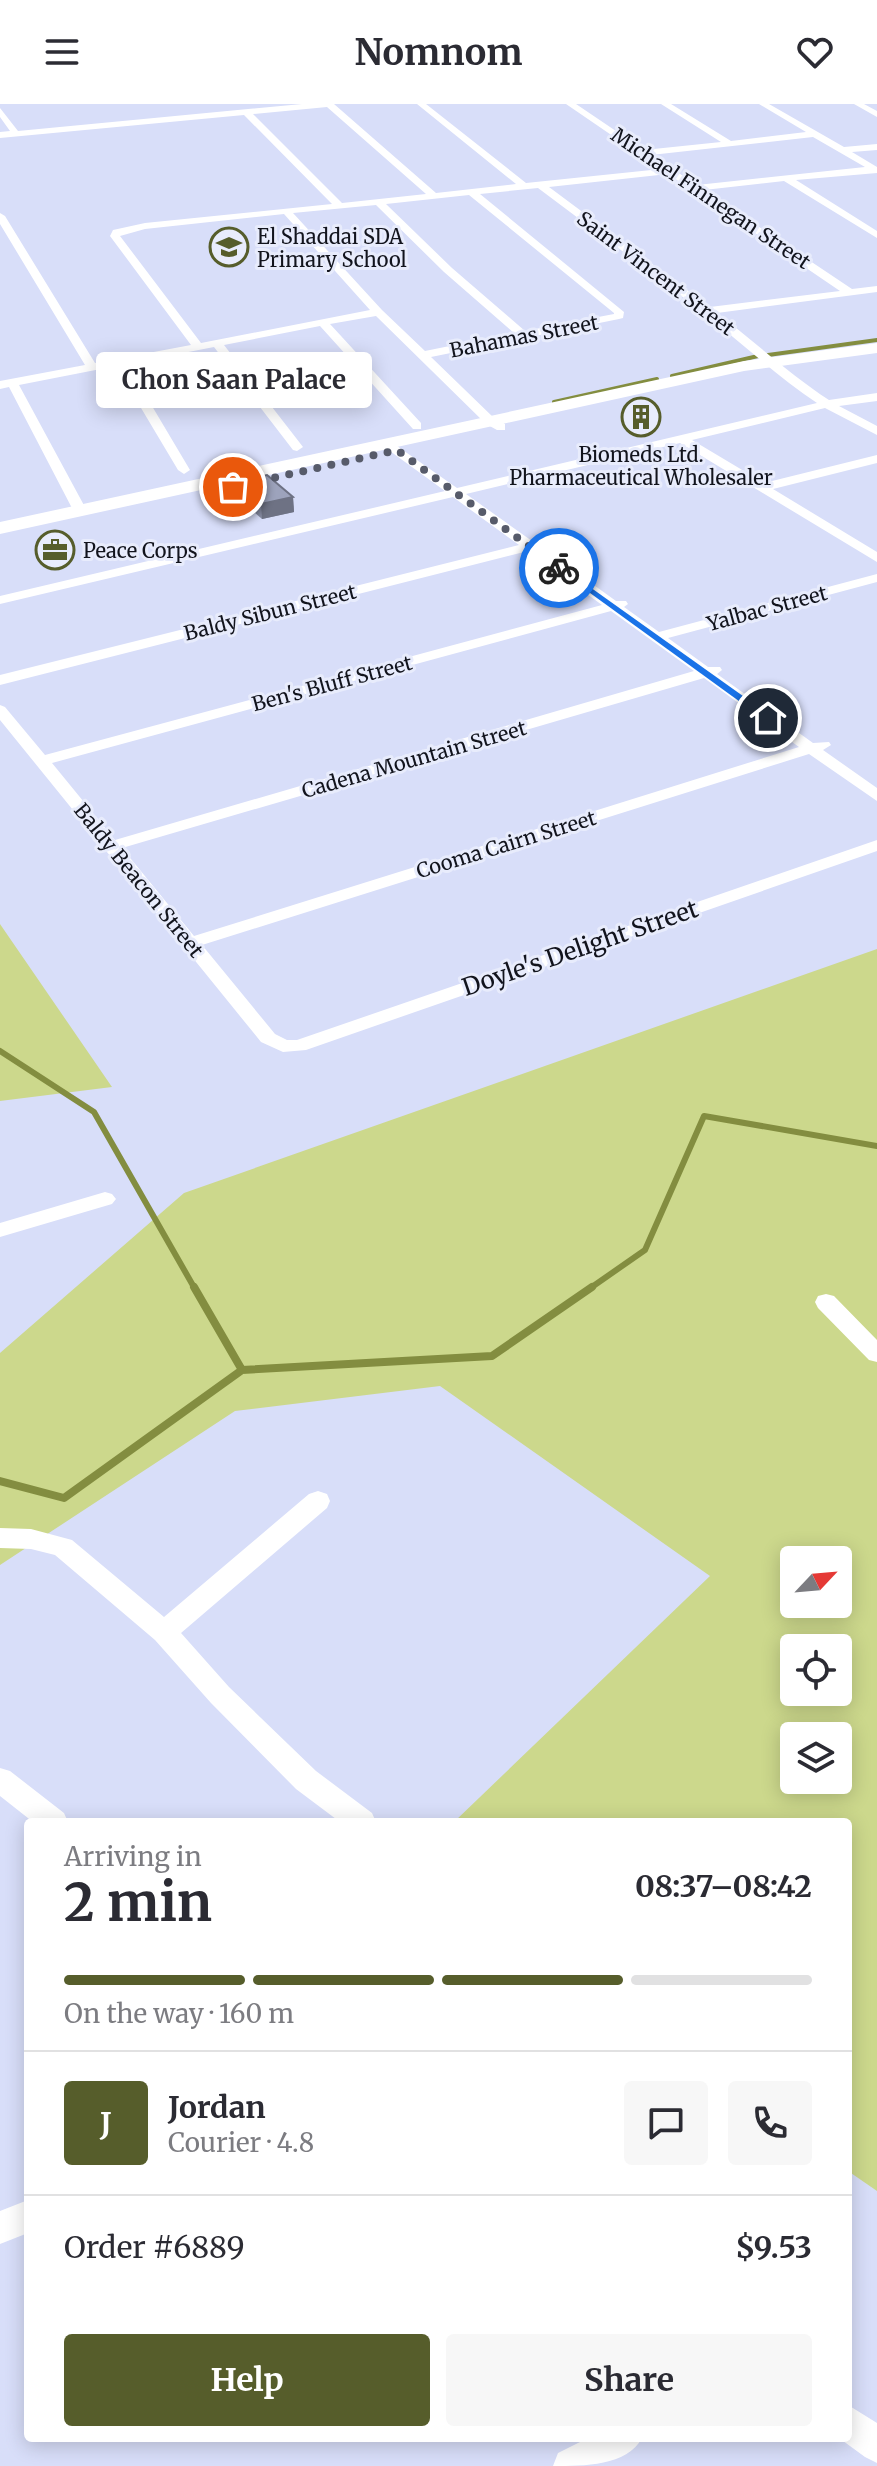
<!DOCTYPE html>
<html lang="en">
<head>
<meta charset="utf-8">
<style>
	body { margin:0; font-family:Merriweather,serif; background:#f7f7f7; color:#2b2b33; height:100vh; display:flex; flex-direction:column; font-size:30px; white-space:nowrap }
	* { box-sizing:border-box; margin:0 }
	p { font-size:26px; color:#7c7c81 }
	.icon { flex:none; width:44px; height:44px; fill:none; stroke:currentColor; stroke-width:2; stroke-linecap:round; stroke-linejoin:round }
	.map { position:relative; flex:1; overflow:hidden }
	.side { position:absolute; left:24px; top:1714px; width:828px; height:624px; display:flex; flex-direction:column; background:#fff; border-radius:8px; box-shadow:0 4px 20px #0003 }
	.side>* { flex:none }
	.needle { width:52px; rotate:64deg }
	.controls { position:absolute; left:780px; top:1442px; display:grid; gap:16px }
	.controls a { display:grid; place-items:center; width:72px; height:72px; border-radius:8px; background:#fff; box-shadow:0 4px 20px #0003; font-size:40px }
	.pin { position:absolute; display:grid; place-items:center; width:68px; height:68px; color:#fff; margin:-34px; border:4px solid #fff; border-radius:50%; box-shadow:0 2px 8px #0007 }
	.courier { position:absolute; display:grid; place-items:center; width:80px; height:80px; margin:-40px; border:6px solid #1a73e8; border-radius:50%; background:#fff; color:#222; box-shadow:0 2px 10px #0007 }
	.bubble { position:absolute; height:56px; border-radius:8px; background:#fff; box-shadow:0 4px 20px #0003; font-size:26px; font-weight:700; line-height:56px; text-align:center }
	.headline em { font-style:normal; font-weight:700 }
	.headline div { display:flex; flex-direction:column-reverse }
	.headline { display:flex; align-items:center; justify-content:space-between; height:136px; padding:0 40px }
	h1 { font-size:52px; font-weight:700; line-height:60px }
	.bar { display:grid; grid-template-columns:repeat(4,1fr); gap:12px 8px; align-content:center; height:96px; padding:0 40px }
	.bar i { height:10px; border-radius:6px; background:#e1e1e2 }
	.bar .on { background:#565d2b }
	.bar p { grid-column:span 4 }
	.line { display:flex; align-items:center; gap:20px; padding:0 40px; border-top:2px solid #e1e1e2 }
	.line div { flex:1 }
	.round { display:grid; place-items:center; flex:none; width:84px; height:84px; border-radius:8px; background:#f7f7f7 }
	.cta { display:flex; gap:16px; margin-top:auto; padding:16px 40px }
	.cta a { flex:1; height:92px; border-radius:8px; background:#565d2b; color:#fff; font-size:32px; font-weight:700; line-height:92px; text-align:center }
	.cta a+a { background:#f7f7f7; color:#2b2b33 }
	header { display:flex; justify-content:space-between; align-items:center; height:104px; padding:0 40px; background:#fff; font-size:36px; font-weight:700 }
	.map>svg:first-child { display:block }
	.green { fill:#ccd88c; fill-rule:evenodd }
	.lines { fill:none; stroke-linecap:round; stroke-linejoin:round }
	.stream-far2 { stroke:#838d40; stroke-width:4 }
	.stream-far1 { stroke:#838d40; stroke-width:6 }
	.stream { stroke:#838d40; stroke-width:8 }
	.minor { fill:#fff; fill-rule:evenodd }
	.secondary { fill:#fff; fill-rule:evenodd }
	.wall { fill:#878ca2 }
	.shaded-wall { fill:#6e7284 }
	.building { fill:#9da3bc; stroke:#6e7284; stroke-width:2 }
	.route { fill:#1a73e8 }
	.done { stroke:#575b6a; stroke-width:8; stroke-dasharray:0 14.4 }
	.labels { text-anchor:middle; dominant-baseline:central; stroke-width:6; stroke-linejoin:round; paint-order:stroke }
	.far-street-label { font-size:20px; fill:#12141d; stroke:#e8ecfc }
	.far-poi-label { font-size:20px; fill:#12141d; stroke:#e8ecfc; text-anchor:start }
	.street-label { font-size:24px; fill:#12141d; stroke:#e8ecfc }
</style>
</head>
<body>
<header><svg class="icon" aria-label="menu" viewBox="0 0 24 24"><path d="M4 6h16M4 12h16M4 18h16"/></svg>Nomnom<svg class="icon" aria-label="heart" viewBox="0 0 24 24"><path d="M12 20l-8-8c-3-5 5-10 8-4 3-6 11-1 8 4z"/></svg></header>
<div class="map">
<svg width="877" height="2362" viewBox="0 0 877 2362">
	<rect width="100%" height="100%" fill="#d8def9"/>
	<path class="green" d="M0,820L112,983L0,997Z
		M877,845V2087L848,2067V1718H454L710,1472L440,1282L235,1307L0,1461V1249L184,1089ZM794,1456H838V1500H794ZM794,1544H838V1588H794ZM794,1632H838V1676H794Z"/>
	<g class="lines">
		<path class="stream-far2" d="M768,251L877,236
			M672,272L758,252
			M554,298L657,275"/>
		<path class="stream-far1" d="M0,947L94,1008L195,1185
			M589,1185L645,1146L704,1012L877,1042"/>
		<path class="stream" d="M194,1183L242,1266
			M0,1377L64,1394L242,1266L492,1252L592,1183"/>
		<path class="minor" d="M302,0H334L436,89L516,80L417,0H426L526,79L661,65L566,0H576L644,46L721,38L661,0H671L731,37L806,28L759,0H769L844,43L877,40V46L852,48L877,63V69L796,76L877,127V134L784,77L704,86L852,185L877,182V188L717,209C755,238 789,270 829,296L877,289V297L839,302L877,322V331L825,304L692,336L764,379L877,351V359L773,385L877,448V458L680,339L466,390L532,437H543L545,440L541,443L616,497H626L628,500L624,503L659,528L877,470V478L668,534L708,563H720L722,566L717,570L813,639L829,638L831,641L823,646L877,684V697L809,650L202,841L275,930L287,936H297L877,736V747L306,946L283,948L261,938L0,616V601L5,603L45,651L602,501L528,447L0,581V571L519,441L453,393L0,500V492L445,387L383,342V336L387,335L457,384L817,299C778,273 743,240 706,211C651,168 594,126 538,84L480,90L624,208L623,214L619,215L431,253L494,314L505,320V326H497L486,320L376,212L330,220L421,319V325H413L320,222L224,241L303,343L297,347L293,346L214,243L127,260L190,366L184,370L178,366L116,262L19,281L86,405L74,408L9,283L0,285V277L85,261L0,120V109L5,112L95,259L191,241L110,132L113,126L145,119L332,100L244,11L0,34V28L10,27L0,13V4L18,27ZM327,3L426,90L342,99L253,10ZM813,33L865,63L697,81L651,51ZM668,70L840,187L710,203L549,83ZM469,91L614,209V210L525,227L452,164L386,100ZM376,101L444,168L514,229L425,247L382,206L293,109ZM284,110L370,206L201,239L120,132L145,125ZM611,507L694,567L115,736L52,659ZM704,574L799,643L194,832L122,744Z
			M854,0H864L877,7V13Z
			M105,1088L112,1090L116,1095L112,1100L0,1133V1119Z
			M826,1190L834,1192L877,1236V1258L869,1256L818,1204L815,1198L818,1192Z
			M318,1387L327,1390L330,1397L327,1404L181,1529L229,1583L316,1667L372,1709L376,1718H340L296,1685L211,1599L155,1536L55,1451L31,1445L0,1444V1424L31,1425L72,1436L164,1513L309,1390Z
			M0,1664L10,1667L64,1709L68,1718H33L0,1692Z
			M28,2096V2129L0,2140V2107Z
			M848,2301L877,2319V2359L865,2353L839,2334H848Z
			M588,2334H642C627,2362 584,2362 553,2362L558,2349Z"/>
		<path class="secondary" d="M877,239V249L744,267L0,430V418L744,257Z"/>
	</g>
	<path class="wall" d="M235,378L293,393L294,408L262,415L236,392Z"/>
	<path class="shaded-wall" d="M293,393L294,408L262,415L261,400Z"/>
	<path class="building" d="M267,371L293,393L261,400L235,378Z"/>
	<path class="route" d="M559,461L771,612V616H765L557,465Z"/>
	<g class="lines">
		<path class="done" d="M233,383L397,346L559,464"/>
	</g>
	<defs>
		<symbol id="school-ring" viewBox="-11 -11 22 22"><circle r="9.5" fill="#e8ecfc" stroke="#565d2b" stroke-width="1.5"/><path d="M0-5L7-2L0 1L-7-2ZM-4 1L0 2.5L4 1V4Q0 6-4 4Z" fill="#565d2b"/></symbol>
		<symbol id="building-ring" viewBox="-11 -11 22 22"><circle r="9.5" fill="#e8ecfc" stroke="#565d2b" stroke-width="1.5"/><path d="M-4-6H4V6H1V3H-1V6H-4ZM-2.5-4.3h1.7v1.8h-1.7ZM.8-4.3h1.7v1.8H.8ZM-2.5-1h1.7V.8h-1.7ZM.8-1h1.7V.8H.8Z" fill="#565d2b"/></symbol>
		<symbol id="office-ring" viewBox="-11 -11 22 22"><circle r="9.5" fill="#e8ecfc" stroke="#565d2b" stroke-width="1.5"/><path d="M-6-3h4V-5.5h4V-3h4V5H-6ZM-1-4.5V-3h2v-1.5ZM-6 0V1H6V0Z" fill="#565d2b"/></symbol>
	</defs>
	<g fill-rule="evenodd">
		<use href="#school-ring" x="207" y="121" width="44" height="44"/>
		<use href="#building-ring" x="619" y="291" width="44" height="44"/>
		<use href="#office-ring" x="33" y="424" width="44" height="44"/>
	</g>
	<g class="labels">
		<g class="far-street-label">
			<text transform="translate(711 94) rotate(34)">Michael Finnegan Street</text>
			<text transform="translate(656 169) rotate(37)">Saint Vincent Street</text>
			<text transform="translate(524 232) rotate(-11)">Bahamas Street</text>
			<text transform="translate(767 504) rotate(-15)">Yalbac Street</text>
			<text transform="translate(270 508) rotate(-14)">Baldy Sibun Street</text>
			<text transform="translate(332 579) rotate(-15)">Ben's Bluff Street</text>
			<text transform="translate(414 655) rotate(-16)">Cadena Mountain Street</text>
			<text transform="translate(506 740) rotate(-17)">Cooma Cairn Street</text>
			<text transform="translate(139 776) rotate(51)">Baldy Beacon Street</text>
		</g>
		<g class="far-poi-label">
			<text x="257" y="132">El Shaddai SDA<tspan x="257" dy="23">Primary School</tspan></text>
			<text x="641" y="350" text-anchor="middle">Biomeds Ltd.<tspan x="641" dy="23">Pharmaceutical Wholesaler</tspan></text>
			<text x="83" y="446">Peace Corps</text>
		</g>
		<g class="street-label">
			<text transform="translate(580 844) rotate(-19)">Doyle's Delight Street</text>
		</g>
	</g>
</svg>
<div class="controls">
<a><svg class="needle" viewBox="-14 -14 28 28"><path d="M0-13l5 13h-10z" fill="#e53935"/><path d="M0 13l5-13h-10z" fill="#7c7c81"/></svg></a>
<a><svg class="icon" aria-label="locate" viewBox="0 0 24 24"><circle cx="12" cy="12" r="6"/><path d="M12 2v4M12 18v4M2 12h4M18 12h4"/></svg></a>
<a><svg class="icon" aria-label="layers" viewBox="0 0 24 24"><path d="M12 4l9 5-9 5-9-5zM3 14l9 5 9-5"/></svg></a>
</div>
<div class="pin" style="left:233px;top:383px;background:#ea580c"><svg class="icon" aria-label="bag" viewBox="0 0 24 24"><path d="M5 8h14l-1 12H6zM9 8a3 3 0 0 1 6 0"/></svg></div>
<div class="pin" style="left:768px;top:614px;background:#1f2937"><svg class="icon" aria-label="home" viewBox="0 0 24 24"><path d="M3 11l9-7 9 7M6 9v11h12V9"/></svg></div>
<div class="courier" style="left:559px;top:464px"><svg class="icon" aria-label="bike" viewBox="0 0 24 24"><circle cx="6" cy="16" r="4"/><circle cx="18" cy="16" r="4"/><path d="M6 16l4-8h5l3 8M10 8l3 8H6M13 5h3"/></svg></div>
<div class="bubble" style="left:96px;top:248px;width:276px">Chon Saan Palace</div>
<section class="side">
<div class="headline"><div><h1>2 min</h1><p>Arriving in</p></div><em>08:37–08:42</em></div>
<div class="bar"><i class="on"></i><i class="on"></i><i class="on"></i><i></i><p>On the way · 160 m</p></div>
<div class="line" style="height:144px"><b class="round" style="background:#565d2b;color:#fff">J</b><div><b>Jordan</b><p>Courier · 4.8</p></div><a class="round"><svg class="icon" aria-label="chat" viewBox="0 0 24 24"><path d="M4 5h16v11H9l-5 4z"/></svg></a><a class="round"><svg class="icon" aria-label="phone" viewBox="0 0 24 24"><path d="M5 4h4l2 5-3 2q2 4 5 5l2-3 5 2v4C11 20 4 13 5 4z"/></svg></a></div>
<div class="line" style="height:104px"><div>Order #6889</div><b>$9.53</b></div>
<div class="cta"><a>Help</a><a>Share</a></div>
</section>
</div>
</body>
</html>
